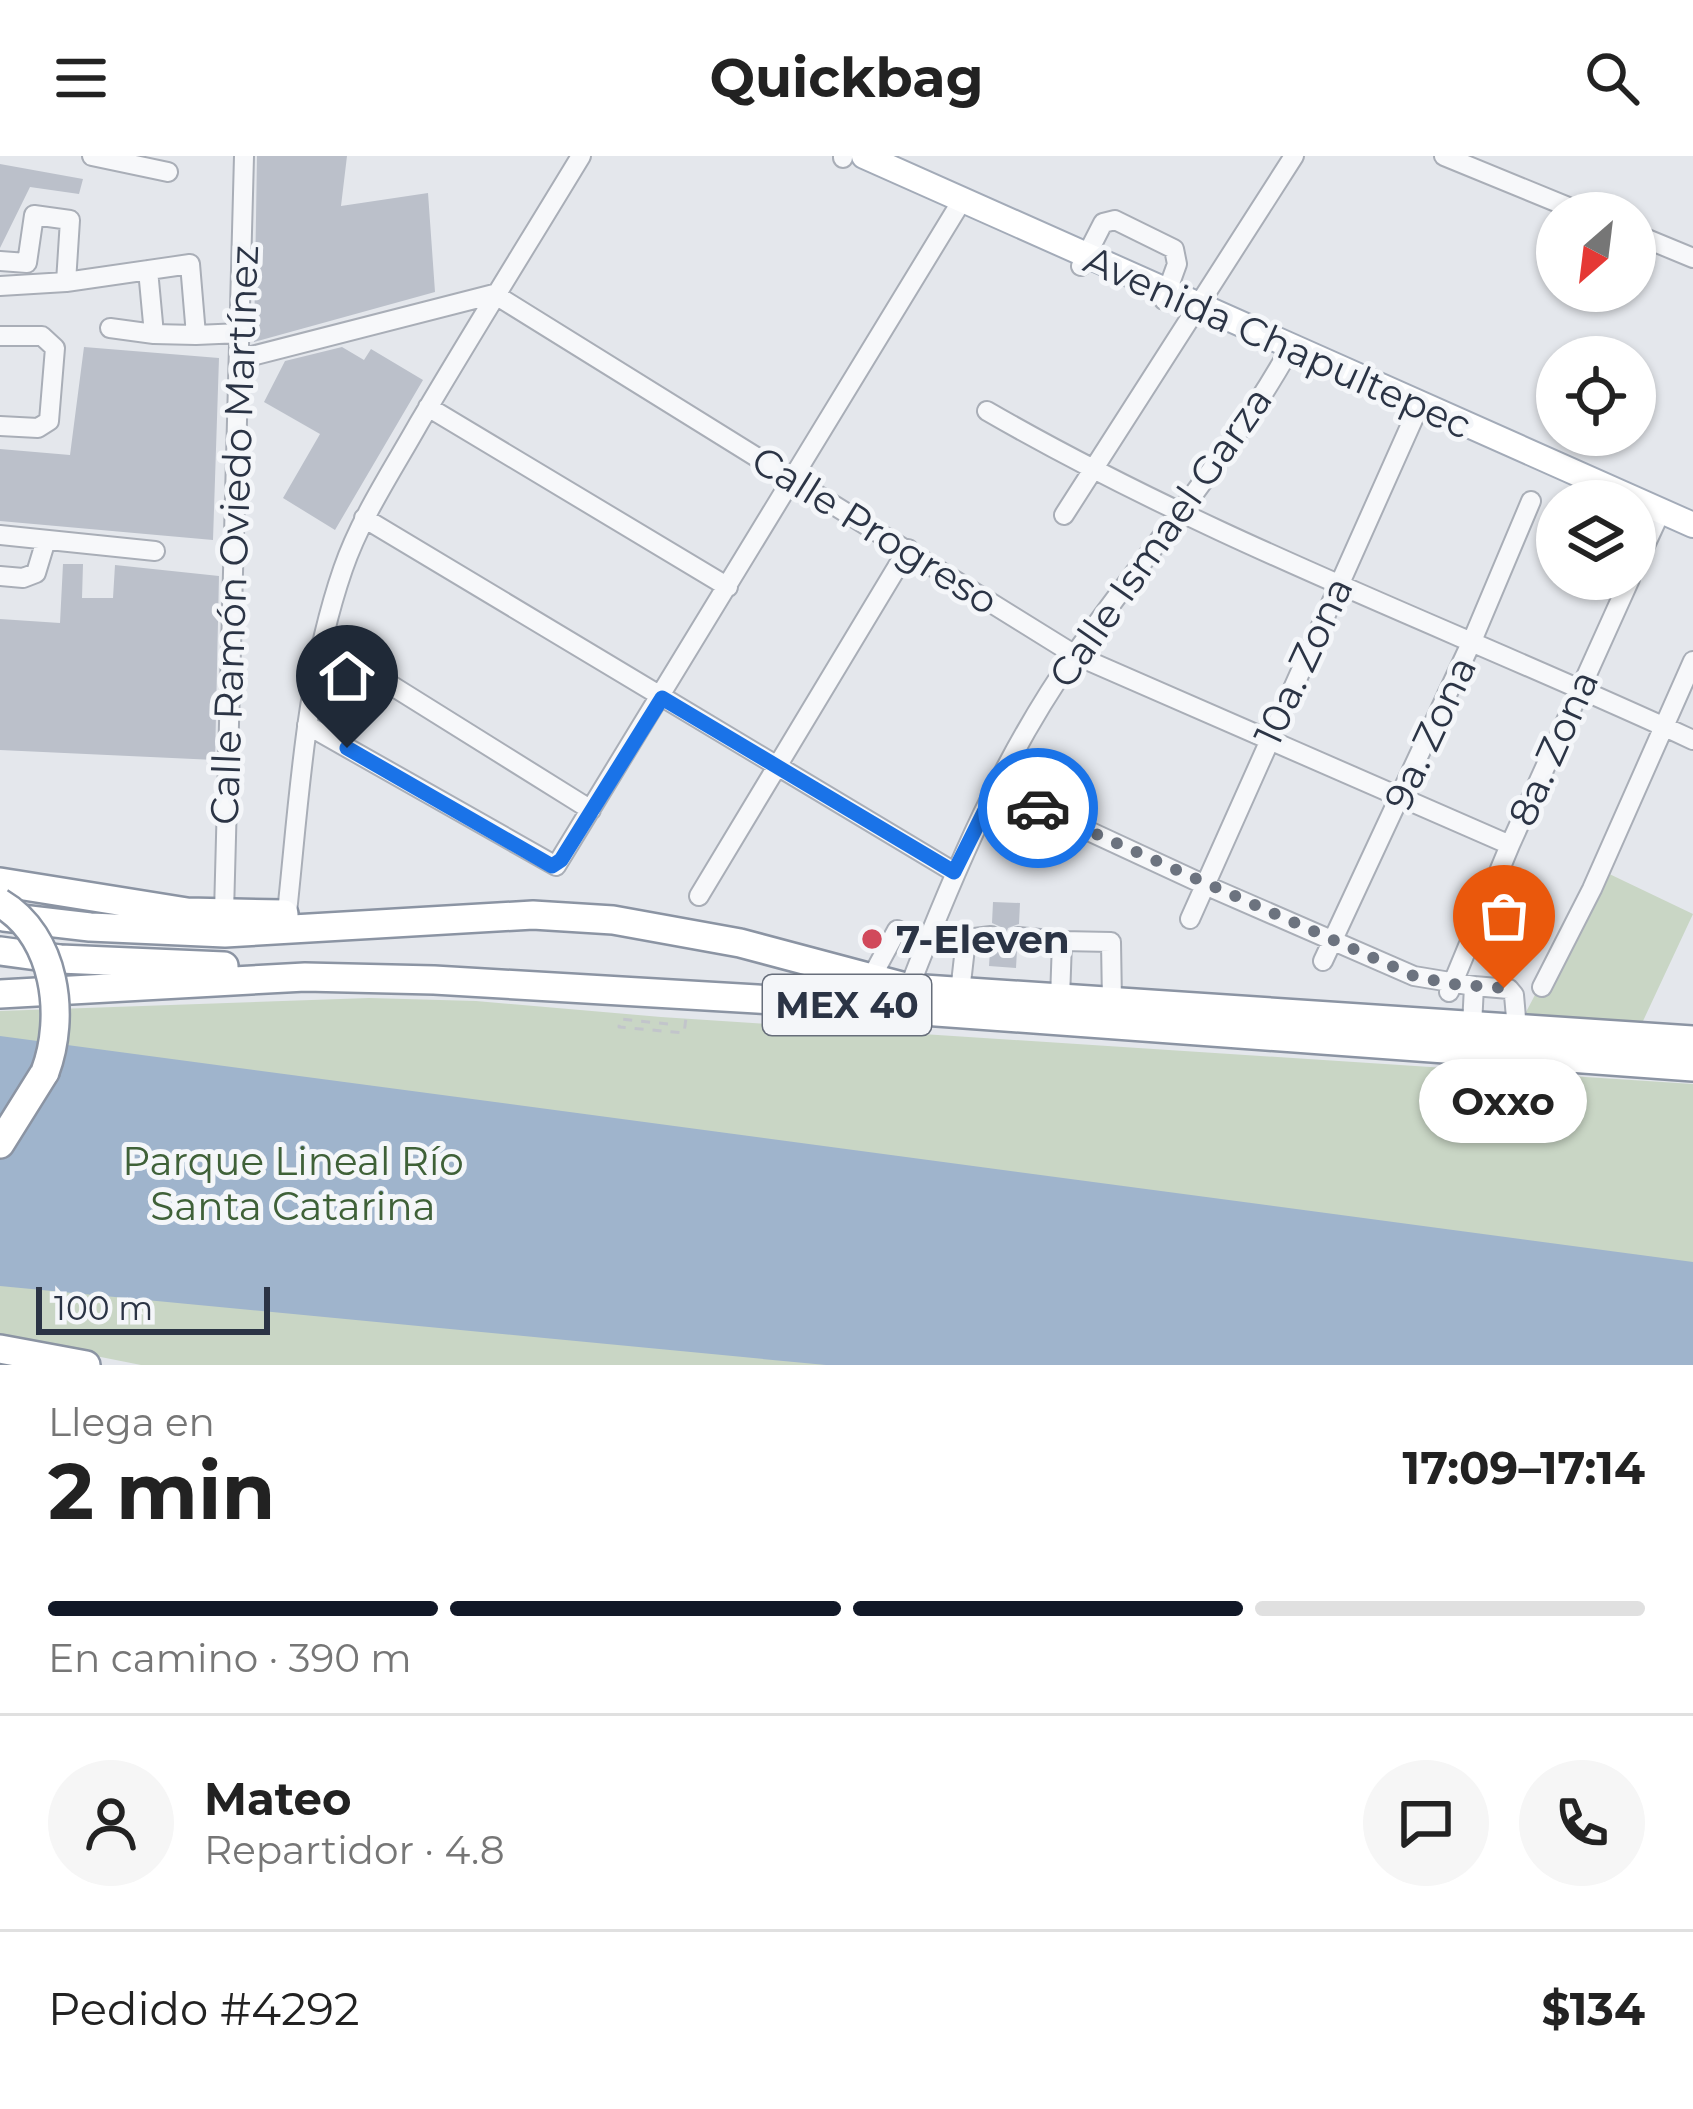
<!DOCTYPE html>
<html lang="es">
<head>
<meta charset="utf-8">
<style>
	body { margin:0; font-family:Montserrat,sans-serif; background:#f6f6f6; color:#222; height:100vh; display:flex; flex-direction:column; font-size:45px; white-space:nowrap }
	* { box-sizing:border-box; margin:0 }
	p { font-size:39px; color:#767676 }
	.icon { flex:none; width:66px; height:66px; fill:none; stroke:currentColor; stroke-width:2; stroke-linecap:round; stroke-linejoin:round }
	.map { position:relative; height:1209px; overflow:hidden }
	.details { display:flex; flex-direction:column; background:#fff; flex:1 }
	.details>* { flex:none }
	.needle { width:78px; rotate:208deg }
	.controls { position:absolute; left:1536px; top:36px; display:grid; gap:24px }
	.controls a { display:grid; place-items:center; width:120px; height:120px; border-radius:50%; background:#fff; box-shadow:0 3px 9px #0004; font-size:60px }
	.scale { position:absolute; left:36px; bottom:30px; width:234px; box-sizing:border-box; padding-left:12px; border:6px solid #2b3445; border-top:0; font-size:33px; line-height:42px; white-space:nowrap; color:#2b3445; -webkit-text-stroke:9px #f4f6f9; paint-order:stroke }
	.pin { position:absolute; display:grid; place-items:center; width:102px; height:102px; color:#fff; margin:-123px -51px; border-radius:50% 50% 50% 0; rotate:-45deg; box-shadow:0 0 12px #0007 }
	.pin .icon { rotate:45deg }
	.courier { position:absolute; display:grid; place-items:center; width:120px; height:120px; margin:-60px; border:9px solid #1a73e8; border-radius:50%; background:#fff; color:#222; box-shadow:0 3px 15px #0007 }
	.bubble { position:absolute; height:84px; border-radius:42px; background:#fff; box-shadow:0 3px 9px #0004; font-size:39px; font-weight:700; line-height:84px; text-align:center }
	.headline em { font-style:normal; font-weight:700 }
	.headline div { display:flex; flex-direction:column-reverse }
	.headline { display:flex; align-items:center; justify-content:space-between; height:204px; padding:0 48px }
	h1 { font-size:78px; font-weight:700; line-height:90px }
	.bar { display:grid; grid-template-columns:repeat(4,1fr); gap:18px 12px; align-content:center; height:144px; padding:0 48px }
	.bar i { height:15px; border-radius:9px; background:#e0e0e0 }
	.bar .active { background:#111827 }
	.bar p { grid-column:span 4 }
	.line { display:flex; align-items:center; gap:30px; padding:0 48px; border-top:3px solid #e0e0e0 }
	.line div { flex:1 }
	.round { display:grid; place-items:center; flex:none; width:126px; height:126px; border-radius:63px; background:#f6f6f6 }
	header { display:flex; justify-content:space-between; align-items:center; height:156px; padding:0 48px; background:#fff; font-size:54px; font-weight:700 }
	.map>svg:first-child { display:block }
	.green { fill:#c9d6c5 }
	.water { fill:#9fb4cc }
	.building { fill:#bbc0ca }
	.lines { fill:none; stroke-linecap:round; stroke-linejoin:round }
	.minor-casing { stroke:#a9aeb7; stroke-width:22 }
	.major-casing { stroke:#a3abb8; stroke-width:28 }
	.highway-casing { stroke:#8b94a3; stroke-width:32 }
	.path { stroke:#c2c5cb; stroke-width:3; stroke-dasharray:9 9; stroke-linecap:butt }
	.minor { stroke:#f7f8fa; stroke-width:18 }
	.major { stroke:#fff; stroke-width:24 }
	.highway { stroke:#fff; stroke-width:27 }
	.highway-bridge-casing { stroke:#8b94a3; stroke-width:32; stroke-linecap:butt }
	.highway-bridge { stroke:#fff; stroke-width:27 }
	.done { stroke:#6c737f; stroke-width:12; stroke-dasharray:0 21.6 }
	.route { stroke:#1a73e8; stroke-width:15 }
	.poi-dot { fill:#d1495b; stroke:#f4f6f9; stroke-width:4.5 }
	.labels { text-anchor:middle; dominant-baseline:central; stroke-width:10; stroke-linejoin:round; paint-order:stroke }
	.shield { fill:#f4f6f9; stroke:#676e7b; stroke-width:3 }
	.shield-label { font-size:36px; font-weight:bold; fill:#2b3445 }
	.street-label { font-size:39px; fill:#2b3445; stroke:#f4f6f9 }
	.poi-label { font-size:39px; font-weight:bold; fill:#2b3445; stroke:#f4f6f9; text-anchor:start }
	.park-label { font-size:39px; fill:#3f6138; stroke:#f4f6f9 }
</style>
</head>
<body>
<header><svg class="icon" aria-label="menu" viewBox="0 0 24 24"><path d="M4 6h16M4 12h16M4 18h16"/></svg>Quickbag<svg class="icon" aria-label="search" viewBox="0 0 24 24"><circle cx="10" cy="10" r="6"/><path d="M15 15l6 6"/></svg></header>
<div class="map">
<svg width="1693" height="1209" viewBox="0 0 1693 1209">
	<rect width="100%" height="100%" fill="#e4e7ec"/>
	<path class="green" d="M1601,714L1693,758L1636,880L1517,873Z
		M369,842L476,845L661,861L1693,928V1209H141L0,1181V855Z"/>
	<path class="water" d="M0,880L1693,1106V1209H826L0,1130Z"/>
	<path class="building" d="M257,0H347L341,50L428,37L435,136L254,186Z
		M0,8L83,23L79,38L30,31L0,92Z
		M84,191L219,202L213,384L0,365V293L70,299Z
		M342,191L364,204L371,193L423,224L335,374L283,342L320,278L264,246L285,205Z
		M63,408H83L82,442H113L115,409L219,420L215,604L0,594V463L60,467Z
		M993,746L1020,747L1019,768L1008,772L1005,781L1009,791L1017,794L1016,812L989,810L990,794L1000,790L1004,780L1001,771L992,767Z"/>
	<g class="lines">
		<defs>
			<path id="minor" d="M92,0L168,16
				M1444,0L1583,57
				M843,2V0
				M1635,78L1693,102
				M0,105L27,107L34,59L70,64L66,126
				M1081,110L1103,67L1115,64L1174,93L1177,108L1164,144
				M148,114L154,178L196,179
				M0,130L66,126L190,108L196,179L241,177
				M110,172L154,178
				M0,180H42L55,192L49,265L38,272L0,270
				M240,203L494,138L1075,499L1510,689
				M428,251L728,431
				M987,255C1212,385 1458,475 1693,584
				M1064,359L1294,0
				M364,362L954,716
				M0,379L155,395
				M1635,411L1661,355
				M0,420L23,422L36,417L46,384
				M322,486L591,654
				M307,569L556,710L961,46
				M996,632L1205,729L1414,820L1474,830
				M699,740L908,393
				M224,757L244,0
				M1190,763L1420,248
				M286,766C299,648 304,526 343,413C361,361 392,315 419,267C472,177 527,89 581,0
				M1018,781L1062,785L1060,843
				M1062,785L1111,786L1112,846
				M1323,805L1472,485L1531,345
				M870,824L897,774L927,788
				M1542,831L1592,733L1693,505
				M909,832C954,716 1003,600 1075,498C1147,396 1230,300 1291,191
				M960,836L966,783L991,780
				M1449,836L1510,689L1630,423
				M1472,870L1474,830L1509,833L1514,839L1517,873"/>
			<path id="major" d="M864,0L1693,369"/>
			<path id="highway" d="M0,726L187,756L284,758
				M4,761L90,771L225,777L533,759L613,764L740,787L909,832L1693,884
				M0,795L60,803L224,810
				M0,838L305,821L434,824L757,843L1693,911
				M0,988L45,916
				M0,1193L86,1209"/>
		</defs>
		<use href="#minor" class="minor-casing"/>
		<use href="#major" class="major-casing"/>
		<use href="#highway" class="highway-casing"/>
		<path class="path" d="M668,868L620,863L619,871L684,877L686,862"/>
		<use href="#minor" class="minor"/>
		<use href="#major" class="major"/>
		<use href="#highway" class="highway"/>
		<defs>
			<path id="highway-bridge" d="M0,747C56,780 66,860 45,916"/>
		</defs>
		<use href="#highway-bridge" class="highway-bridge-casing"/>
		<use href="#highway-bridge" class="highway-bridge"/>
	</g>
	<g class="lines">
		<path class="done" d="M1038,652L1414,820L1452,828L1504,832"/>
		<path class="route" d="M347,592L552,710L561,704L662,542L954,716L996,632L1038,652"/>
	</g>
	<circle class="poi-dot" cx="872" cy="783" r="12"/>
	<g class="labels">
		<rect class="shield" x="763" y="819" width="168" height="60" rx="9"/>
		<g class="shield-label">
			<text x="847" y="849">MEX 40</text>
		</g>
		<g class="street-label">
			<text transform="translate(1278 186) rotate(24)">Avenida Chapultepec</text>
			<text transform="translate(875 374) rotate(32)">Calle Progreso</text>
			<text transform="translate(234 379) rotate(-88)">Calle Ramón Oviedo Martínez</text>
			<text transform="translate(1160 381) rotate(-55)">Calle Ismael Garza</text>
			<text transform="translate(1303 505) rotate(-65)">10a. Zona</text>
			<text transform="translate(1430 577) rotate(-65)">9a. Zona</text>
			<text transform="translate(1553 592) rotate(-66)">8a. Zona</text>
		</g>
		<g class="poi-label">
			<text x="896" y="783">7-Eleven</text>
		</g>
		<g class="park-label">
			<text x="293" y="1005">Parque Lineal Río<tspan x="293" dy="45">Santa Catarina</tspan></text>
		</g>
	</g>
</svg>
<div class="controls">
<a><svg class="needle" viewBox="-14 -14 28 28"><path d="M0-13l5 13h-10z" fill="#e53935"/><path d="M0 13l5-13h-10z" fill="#767676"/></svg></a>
<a><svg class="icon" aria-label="locate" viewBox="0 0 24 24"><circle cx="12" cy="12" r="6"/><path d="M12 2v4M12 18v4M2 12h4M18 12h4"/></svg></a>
<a><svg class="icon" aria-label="layers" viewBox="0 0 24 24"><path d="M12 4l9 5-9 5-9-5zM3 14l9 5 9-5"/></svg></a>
</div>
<div class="scale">100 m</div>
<div class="pin" style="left:1504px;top:832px;background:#ea580c"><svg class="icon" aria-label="bag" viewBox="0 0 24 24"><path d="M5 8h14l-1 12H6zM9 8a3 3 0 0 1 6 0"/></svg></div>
<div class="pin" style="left:347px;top:592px;background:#1f2937"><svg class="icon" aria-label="home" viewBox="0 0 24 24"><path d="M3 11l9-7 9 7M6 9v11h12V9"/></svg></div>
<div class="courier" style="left:1038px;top:652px"><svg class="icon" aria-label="car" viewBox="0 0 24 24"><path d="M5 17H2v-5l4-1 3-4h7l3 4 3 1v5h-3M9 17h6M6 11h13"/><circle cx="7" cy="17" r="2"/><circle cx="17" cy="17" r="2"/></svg></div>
<div class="bubble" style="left:1419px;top:903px;width:168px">Oxxo</div>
</div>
<section class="details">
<div class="headline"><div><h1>2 min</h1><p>Llega en</p></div><em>17:09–17:14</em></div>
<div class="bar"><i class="active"></i><i class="active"></i><i class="active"></i><i></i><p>En camino · 390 m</p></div>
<div class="line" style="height:216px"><a class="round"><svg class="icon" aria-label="person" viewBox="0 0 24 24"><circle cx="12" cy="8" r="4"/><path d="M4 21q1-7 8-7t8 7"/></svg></a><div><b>Mateo</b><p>Repartidor · 4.8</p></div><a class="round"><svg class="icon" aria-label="chat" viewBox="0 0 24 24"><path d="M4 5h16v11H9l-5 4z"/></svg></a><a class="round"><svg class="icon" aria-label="phone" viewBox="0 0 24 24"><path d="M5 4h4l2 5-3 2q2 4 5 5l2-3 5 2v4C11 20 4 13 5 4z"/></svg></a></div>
<div class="line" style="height:156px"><div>Pedido #4292</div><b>$134</b></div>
</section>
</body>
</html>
